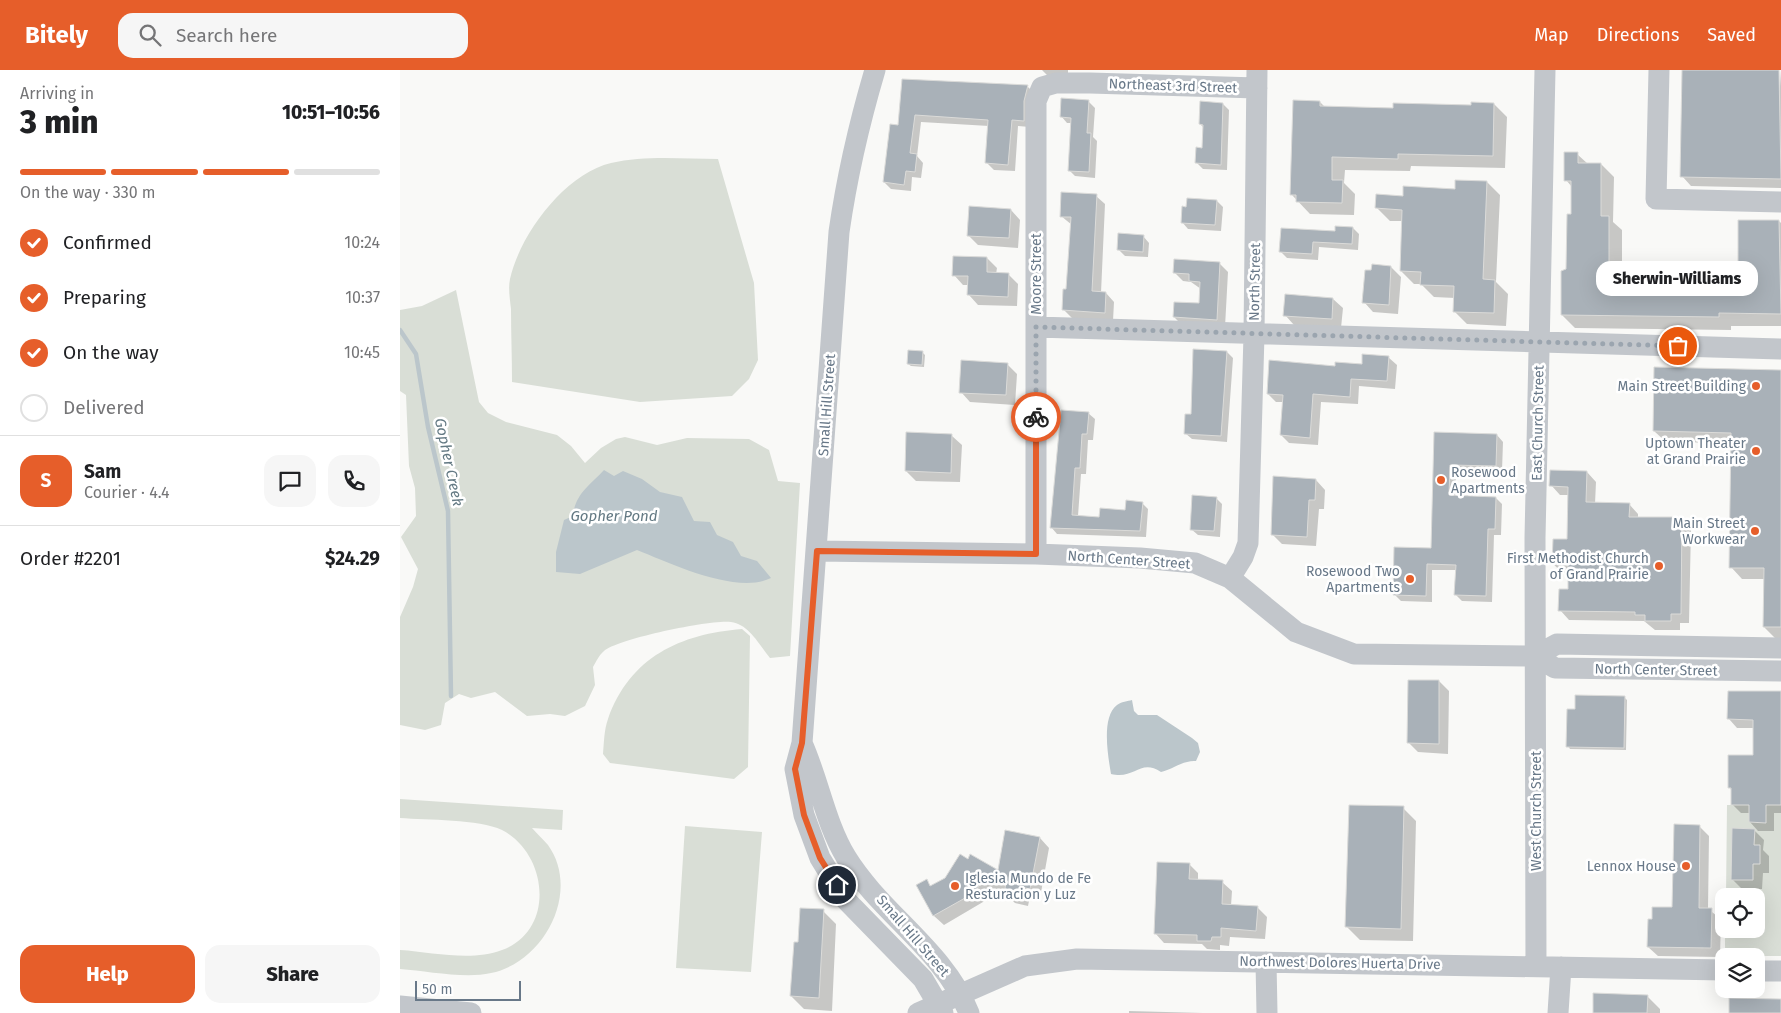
<!DOCTYPE html>
<html lang="en">
<head>
<meta charset="utf-8">
<style>
	body { margin:0; font-family:"Fira Sans",sans-serif; background:#f6f6f6; color:#202124; height:100vh; display:flex; flex-direction:column; font-size:19px; white-space:nowrap }
	* { box-sizing:border-box; margin:0 }
	p { font-size:16px; color:#757577 }
	.icon { flex:none; width:28px; height:28px; fill:none; stroke:currentColor; stroke-width:2; stroke-linecap:round; stroke-linejoin:round }
	.map { position:relative; flex:1; overflow:hidden }
	.side { display:flex; flex-direction:column; background:#fff; width:400px }
	.side>* { flex:none }
	.tools { position:absolute; left:1315px; top:818px; display:grid; gap:10px }
	.tools a { display:grid; place-items:center; width:50px; height:50px; border-radius:10px; background:#fff; box-shadow:0 5px 20px #0002; font-size:25px }
	.scale { position:absolute; left:15px; bottom:12px; width:106px; box-sizing:border-box; padding-left:5px; border:2px solid #687888; border-top:0; font-size:14px; line-height:18px; white-space:nowrap; color:#687888; -webkit-text-stroke:4px #fff; paint-order:stroke }
	.pin { position:absolute; display:grid; place-items:center; width:42px; height:42px; color:#fff; margin:-21px; border:2px solid #fff; border-radius:50%; box-shadow:0 1px 5px #0007 }
	.courier { position:absolute; display:grid; place-items:center; width:50px; height:50px; margin:-25px; border:4px solid #e65e2a; border-radius:50%; background:#fff; color:#222; box-shadow:0 1px 6px #0007 }
	.bubble { position:absolute; height:35px; border-radius:15px; background:#fff; box-shadow:0 5px 20px #0002; font-size:16px; font-weight:800; line-height:35px; text-align:center }
	.summary em { font-style:normal; font-weight:800 }
	.summary div { display:flex; flex-direction:column-reverse }
	.summary { display:flex; align-items:center; justify-content:space-between; height:85px; padding:0 20px }
	h1 { font-size:32px; font-weight:800; line-height:38px }
	.bar { display:grid; grid-template-columns:repeat(4,1fr); gap:8px 5px; align-content:center; height:60px; padding:0 20px }
	.bar i { height:6px; border-radius:4px; background:#e0e0e0 }
	.bar .selected { background:#e65e2a }
	.bar p { grid-column:span 4 }
	.line { display:flex; align-items:center; gap:12px; padding:0 20px; border-top:1px solid #e0e0e0 }
	.line div { flex:1 }
	.round { display:grid; place-items:center; flex:none; width:52px; height:52px; border-radius:15px; background:#f6f6f6 }
	ol { padding:0 20px; list-style:none }
	li { display:flex; align-items:center; gap:15px; height:55px }
	li p { margin-inline-start:auto }
	li .icon { padding:5px; border-radius:50%; background:#e65e2a; color:#fff; stroke-width:4 }
	li:last-child { color:#757577 }
	li i { width:28px; height:28px; border:2px solid #e0e0e0; border-radius:50% }
	.primary-button { display:flex; gap:10px; margin-top:auto; padding:10px 20px }
	.primary-button a { flex:1; height:58px; border-radius:15px; background:#e65e2a; color:#fff; font-size:20px; font-weight:800; line-height:58px; text-align:center }
	.primary-button a+a { background:#f6f6f6; color:#202124 }
	header { display:flex; align-items:center; gap:30px; box-sizing:border-box; height:70px; padding:0 25px; background:#e65e2a; color:#fff }
	header strong { font-size:24px }
	nav { display:flex; gap:28px; margin-inline-start:auto; font-size:18px }
	.search { width:350px; height:45px; background:#f6f6f6; display:flex; align-items:center; gap:12px; box-sizing:border-box; padding:0 18px; border-radius:15px; color:#757577; font-size:19px }
	main { display:flex; flex:1; min-height:0 }
	.map>svg:first-child { display:block }
	.green { fill:#d9ded6 }
	.water { fill:#bbc6cb }
	.shadow { fill:#0003 }
	.lines { fill:none; stroke-linecap:round; stroke-linejoin:round }
	.stream { stroke:#bbc6cb; stroke-width:4.5 }
	.building { fill:#a9b1b8; stroke:#dbdbd9 }
	.minor { stroke:#c2c6cb; stroke-width:21 }
	.done { stroke:#9ba5af; stroke-width:5; stroke-dasharray:0 9 }
	.route { stroke:#e65e2a; stroke-width:6 }
	.poi-dot { fill:#e65e2a; stroke:#fff; stroke-width:2 }
	.labels { text-anchor:middle; dominant-baseline:central; stroke-width:5; stroke-linejoin:round; paint-order:stroke }
	.street-label { font-size:14px; fill:#687888; stroke:#fff }
	.poi-label { font-size:14px; fill:#687888; stroke:#fff; text-anchor:end }
	.water-label { font-size:15px; font-style:italic; fill:#637983; stroke:#fff }
</style>
</head>
<body>
<header>
<strong>Bitely</strong>
<div class="search"><svg class="icon" aria-label="search" viewBox="0 0 24 24"><circle cx="10" cy="10" r="6"/><path d="M15 15l6 6"/></svg>Search here</div>
<nav><a>Map</a><a>Directions</a><a>Saved</a></nav>
</header>
<main>
<section class="side">
<div class="summary"><div><h1>3 min</h1><p>Arriving in</p></div><em>10:51–10:56</em></div>
<div class="bar"><i class="selected"></i><i class="selected"></i><i class="selected"></i><i></i><p>On the way · 330 m</p></div>
<ol>
<li><svg class="icon" aria-label="check" viewBox="0 0 24 24"><path d="M5 12l5 5 9-10"/></svg>Confirmed<p>10:24</p></li>
<li><svg class="icon" aria-label="check" viewBox="0 0 24 24"><path d="M5 12l5 5 9-10"/></svg>Preparing<p>10:37</p></li>
<li><svg class="icon" aria-label="check" viewBox="0 0 24 24"><path d="M5 12l5 5 9-10"/></svg>On the way<p>10:45</p></li>
<li><i></i>Delivered</li>
</ol>
<div class="line" style="height:90px"><b class="round" style="background:#e65e2a;color:#fff">S</b><div><b>Sam</b><p>Courier · 4.4</p></div><a class="round"><svg class="icon" aria-label="chat" viewBox="0 0 24 24"><path d="M4 5h16v11H9l-5 4z"/></svg></a><a class="round"><svg class="icon" aria-label="phone" viewBox="0 0 24 24"><path d="M5 4h4l2 5-3 2q2 4 5 5l2-3 5 2v4C11 20 4 13 5 4z"/></svg></a></div>
<div class="line" style="height:65px"><div>Order #2201</div><b>$24.29</b></div>
<div class="primary-button"><a>Help</a><a>Share</a></div>
</section>
<div class="map">
<svg width="1381" height="943" viewBox="0 0 1381 943">
	<rect width="100%" height="100%" fill="#f9f9f7"/>
	<path class="green" d="M318,89L354,213L358,290L349,309L332,326L240,332L112,312C112,288 111,263 111,239C110,230 108,218 110,209C120,164 165,104 211,93C245,85 284,89 318,89Z
		M56,220L79,332L88,343L106,352L157,365L171,376L185,393L201,378L216,369L225,367L257,375L287,368L349,369L369,380L378,411L400,413L390,586L370,588C360,576 349,554 331,552C312,549 217,569 204,581C199,585 196,592 193,597L195,615L185,636L165,646L150,644L127,646L95,622L71,628L59,624L45,633L41,655L25,660L0,655V547L13,517L18,499L1,467L16,446L15,418L9,396L6,325L0,321V240L22,236Z
		M342,559L350,566L348,697L334,709L210,693L203,684C204,673 204,660 208,649C230,587 280,564 342,559Z
		M0,729L163,740L162,760L132,758C137,764 143,769 148,775C181,821 145,892 91,903C65,909 27,901 0,899V880C32,882 71,892 102,880C156,860 148,784 102,760C79,749 27,750 0,748Z
		M1327,735H1381V886H1325V859H1356V826H1326Z
		M285,756L362,762L351,902L276,898Z"/>
	<path class="water" d="M204,400L214,406L223,401L242,409L260,422L282,427L294,451L310,452L317,465L333,472L341,486L357,491L371,508C337,525 272,494 237,480L180,504L156,502V482L164,450L173,446C175,424 190,415 204,400Z
		M732,630L734,641L738,645H757L792,668L798,673L800,682L796,691C783,690 774,699 761,702C740,688 735,710 711,704C708,686 701,647 717,635C721,632 728,631 732,630Z"/>
	<path class="shadow" d="M642,0H668V6L647,5Z
		M1284,0H1378L1379,32L1381,0V118L1291,116L1282,106Z
		M503,10L627,16L634,23L630,57L618,56L615,101L594,100L587,93L589,56L521,52L517,86L523,93L521,108L512,107L511,121L491,119L484,112L500,56Z
		M688,31L695,38L693,67L697,71L695,108L675,106L669,100L672,53H667L661,46Z
		M920,32L925,37L994,39L1094,34L1107,47L1105,98L1011,96L1010,101L945,100L944,113L955,124L954,145L910,144L892,125Z
		M823,34L829,40L827,100L803,99L797,93L803,79L804,58L800,54Z
		M1177,84L1188,94H1201L1214,107L1213,152L1222,160V206H1305L1314,214L1339,215L1379,151L1381,153V256H1331V260L1175,258L1162,245L1172,145V117L1166,110Z
		M1087,112L1100,125L1096,212L1108,224L1106,256L1067,254L1054,241L1055,228L1034,227L1021,214H1014L1001,201L1003,151H990L977,138L1004,128L1056,120Z
		M696,126L705,134L701,223H706L714,232L713,251L672,248L663,239L668,220L672,155L661,146Z
		M817,131L823,137L821,161L788,159L782,152Z
		M611,140L620,150L618,178L578,175L568,165Z
		M953,158L959,164L958,180L919,177L918,190L887,188L881,182Z
		M743,166L749,173L748,187L725,186L718,179Z
		M587,188L597,198L596,204H608L618,214L617,236L578,235L569,225V215H563L554,205Z
		M820,194L828,202L825,257L782,255L774,247L800,235L801,219L791,212L783,211L775,203Z
		M991,197L1001,207L998,244L973,242L964,232Z
		M933,229L943,238L941,258L894,255L885,245Z
		M522,282L525,285L524,297L511,296L508,294Z
		M827,282L833,288L827,372L792,369L785,363L792,345Z
		M988,287L997,295L995,319L959,316L958,334L921,332L918,375L889,373L881,365L883,332H876L868,324L936,297L963,295Z
		M607,294L617,304L615,335L570,332L561,322Z
		M1381,301V568H1375L1364,557L1365,509H1342L1331,497L1332,373L1266,372L1254,361Z
		M688,343L695,349L693,370H688L686,404H681L678,446L700,448L726,441L742,433L748,439L746,467L657,464L651,457Z
		M1036,364L1097,365L1103,372L1102,401L1056,400L1055,427L1096,428L1102,434L1101,465H1094L1092,532L1062,531L1056,525L1057,500H1032V532L1001,531L994,524L1033,479Z
		M552,366L562,375L560,412L516,411L506,401Z
		M1187,402L1196,412L1195,434H1229L1238,444V448L1281,449L1291,458L1289,553H1280V560H1255L1244,551L1169,550L1160,540L1169,520V503H1163L1153,494L1168,470L1169,425H1160L1151,415Z
		M916,410L925,420L924,439H919L916,476L882,474L872,464Z
		M816,428L822,434L820,467L798,465L791,459Z
		M1039,611L1049,621L1048,684L1018,682L1008,672Z
		M1381,622V743H1374V761H1358L1350,752V743H1341L1332,734V721L1329,717L1354,686V658H1337L1329,649Z
		M1224,627L1227,630L1226,680L1170,679L1168,676L1176,640Z
		M1003,738L1016,751L1013,871L960,870L947,857Z
		M1299,756L1309,766L1308,839L1321,849L1320,887L1258,886L1248,877L1253,851L1274,838Z
		M1354,760L1364,770L1363,780L1369,786V803H1363L1362,819H1342L1332,809Z
		M640,768L649,778L640,828L630,826L628,836L615,833L605,823L606,821L593,819L583,832L544,855L534,846L517,815L526,811L532,817L546,809L569,791L599,802Z
		M789,794L798,803V811L822,812L832,821L831,836L858,838L867,847L865,869L830,867L829,876L820,875V880L807,879L802,874L764,873L755,863Z
		M423,841L436,854L432,941L404,939L391,926L400,873Z
		M1247,926L1260,939V943H1194Z
		M729,941L803,943H729Z"/>
	<g class="lines">
		<path class="stream" d="M0,260L16,284L28,357L48,441L51,626"/>
	</g>
	<path class="building" d="M1282,0H1379L1381,109L1280,107Z
		M502,9L628,15L624,31V51L612,50L608,95L585,93L588,50L515,45L510,83L517,84L515,102L506,101L504,115L483,112L490,54L498,55Z
		M661,28L689,30L687,63H691L689,102L668,101L671,48L660,47Z
		M893,30L920,31V36L993,38V33L1071,35V32L1094,33L1093,86L998,84V89L932,87V110H943L942,133L896,132V125H890Z
		M800,31L823,33L821,95L795,93L796,77L802,78L803,55L799,54Z
		M1164,82H1178V93H1201V146H1209V196L1222,205H1306V213H1338V150H1379L1381,244L1319,243V247L1161,245V201L1166,199L1167,144H1171V111H1164Z
		M1055,110L1087,111L1083,209L1095,210L1094,243L1053,242L1054,216L1020,215L1021,202L1000,201L1002,140L975,138L976,124L1003,126V116L1055,119Z
		M661,122L697,124L692,221L706,222L705,243L662,240L663,219H666L671,147H660Z
		M787,128L817,130L815,155L781,153L782,136L786,137Z
		M569,136L611,139L609,168L567,166Z
		M935,156L953,157L952,174L913,172L912,184L879,182L881,158L935,161Z
		M718,163L744,165L743,182L717,180Z
		M553,186L587,187V202L609,203L608,227L567,225L568,206H552Z
		M774,189L820,192L817,250L773,247L774,232L799,233L800,212L789,211V204L773,203Z
		M972,194L991,196L989,235L962,233L965,200H971Z
		M885,224L933,228L932,249L883,246Z
		M793,279L827,281L821,366L784,364L785,344H791Z
		M508,280L523,281L522,295L507,294Z
		M962,284L989,286L987,311L951,309L950,327L913,324L910,368L880,365L883,325L867,324L869,290L935,296V292L962,294Z
		M561,290L608,293L606,325L559,323Z
		M1254,297L1381,300V557H1363L1364,498H1329L1331,363L1253,361Z
		M661,340L689,342L687,364H682L680,398H675L672,445L699,447L700,438L725,440L726,430L743,432L740,461L650,458Z
		M506,362L552,364L551,403L505,401Z
		M1034,362L1097,364L1096,396L1050,395L1049,425L1096,427L1095,459H1088L1086,526L1054,525L1056,495L1027,494L1026,526L993,525L994,477L1031,478Z
		M1150,400L1187,401L1186,432L1230,433L1229,447H1282L1281,544H1271V551H1245V545H1235V542L1158,541L1159,519H1168V495L1152,494L1153,469H1167L1168,417L1149,416Z
		M873,406L916,409L915,430H909L907,467L871,465Z
		M792,425L817,427L814,461L790,460Z
		M1008,610H1039V674L1007,673Z
		M1328,621H1381V735H1366V753L1349,752V735H1331V718H1328V685H1353V650L1327,649Z
		M1175,625L1225,626L1224,678L1166,677L1167,639H1175Z
		M949,735L1004,736L1001,859L945,857Z
		M1274,754L1300,755L1299,838H1312L1311,878L1247,877L1248,849H1252V837H1272Z
		M1332,758L1355,759L1354,775H1360V794H1353V810H1331Z
		M605,760L640,767L630,819L621,817L618,827L604,824L606,813L583,810L574,823L533,846L516,815L527,809L530,816L545,808L560,784L568,789L570,784L598,800Z
		M757,792L790,793L789,809L823,810L822,834L858,836L856,861L821,858V867H812L811,871H797V865L754,864Z
		M400,838L424,839L419,928L390,926L394,872H398Z
		M1193,923L1248,925L1247,943H1193Z
		M1329,928L1381,929V943H1329Z"/>
	<g class="lines">
		<path class="minor" d="M475,0C459,54 447,106 439,162L402,673L395,699L404,745L420,788L445,829L523,909L543,943
			M1259,0L1256,129L1381,132
			M636,257L1381,279
			M417,481L636,484L740,488L795,493L830,508L896,562L954,584L1135,586L1157,574L1381,578
			M636,484V31L642,17L656,13H690L857,18
			M830,508L843,487L848,473L854,265L857,0
			M1135,586L1155,598L1381,601
			M402,673C419,711 425,752 446,787C481,844 544,880 569,943
			M866,892L867,943
			M1136,896L1135,468L1145,0
			M1356,901H1381
			M0,936L71,943
			M518,943L625,896L677,889L1324,900
			M1158,943L1161,897"/>
	</g>
	<g class="lines">
		<path class="done" d="M636,347V257L1278,276"/>
		<path class="route" d="M437,815L420,788L404,745L395,699L402,673L417,481L636,484V347"/>
	</g>
	<g class="poi-dot">
		<circle cx="1356" cy="316" r="5"/>
		<circle cx="1356" cy="381" r="5"/>
		<circle cx="1041" cy="410" r="5"/>
		<circle cx="1355" cy="461" r="5"/>
		<circle cx="1259" cy="496" r="5"/>
		<circle cx="1010" cy="509" r="5"/>
		<circle cx="1286" cy="796" r="5"/>
		<circle cx="555" cy="816" r="5"/>
	</g>
	<g class="labels">
		<g class="street-label">
			<text transform="translate(773 16) rotate(2)">Northeast 3rd Street</text>
			<text transform="translate(636 204) rotate(-90)">Moore Street</text>
			<text transform="translate(855 212) rotate(-89)">North Street</text>
			<text transform="translate(427 335) rotate(-86)">Small Hill Street</text>
			<text transform="translate(1138 353) rotate(-89)">East Church Street</text>
			<text transform="translate(729 490) rotate(4)">North Center Street</text>
			<text transform="translate(1256 600) rotate(1)">North Center Street</text>
			<text transform="translate(1136 741) rotate(-90)">West Church Street</text>
			<text transform="translate(513 866) rotate(49)">Small Hill Street</text>
			<text transform="translate(940 893) rotate(1)">Northwest Dolores Huerta Drive</text>
		</g>
		<g class="poi-label">
			<text x="1346" y="316">Main Street Building</text>
			<text x="1346" y="373">Uptown Theater<tspan x="1346" dy="16">at Grand Prairie</tspan></text>
			<text x="1051" y="402" text-anchor="start">Rosewood<tspan x="1051" dy="16">Apartments</tspan></text>
			<text x="1345" y="453">Main Street<tspan x="1345" dy="16">Workwear</tspan></text>
			<text x="1249" y="488">First Methodist Church<tspan x="1249" dy="16">of Grand Prairie</tspan></text>
			<text x="1000" y="501">Rosewood Two<tspan x="1000" dy="16">Apartments</tspan></text>
			<text x="1276" y="796">Lennox House</text>
			<text x="565" y="808" text-anchor="start">Iglesia Mundo de Fe<tspan x="565" dy="16">Resturacion y Luz</tspan></text>
		</g>
		<g class="water-label">
			<text transform="translate(49 392) rotate(78)">Gopher Creek</text>
			<text x="214" y="446">Gopher Pond</text>
		</g>
	</g>
</svg>
<div class="tools">
<a><svg class="icon" aria-label="locate" viewBox="0 0 24 24"><circle cx="12" cy="12" r="6"/><path d="M12 2v4M12 18v4M2 12h4M18 12h4"/></svg></a>
<a><svg class="icon" aria-label="layers" viewBox="0 0 24 24"><path d="M12 4l9 5-9 5-9-5zM3 14l9 5 9-5"/></svg></a>
</div>
<div class="scale">50 m</div>
<div class="pin" style="left:1278px;top:276px;background:#ea580c"><svg class="icon" aria-label="bag" viewBox="0 0 24 24"><path d="M5 8h14l-1 12H6zM9 8a3 3 0 0 1 6 0"/></svg></div>
<div class="pin" style="left:437px;top:815px;background:#1f2937"><svg class="icon" aria-label="home" viewBox="0 0 24 24"><path d="M3 11l9-7 9 7M6 9v11h12V9"/></svg></div>
<div class="courier" style="left:636px;top:347px"><svg class="icon" aria-label="bike" viewBox="0 0 24 24"><circle cx="6" cy="16" r="4"/><circle cx="18" cy="16" r="4"/><path d="M6 16l4-8h5l3 8M10 8l3 8H6M13 5h3"/></svg></div>
<div class="bubble" style="left:1196px;top:191px;width:162px">Sherwin-Williams</div>
</div>
</main>
</body>
</html>
